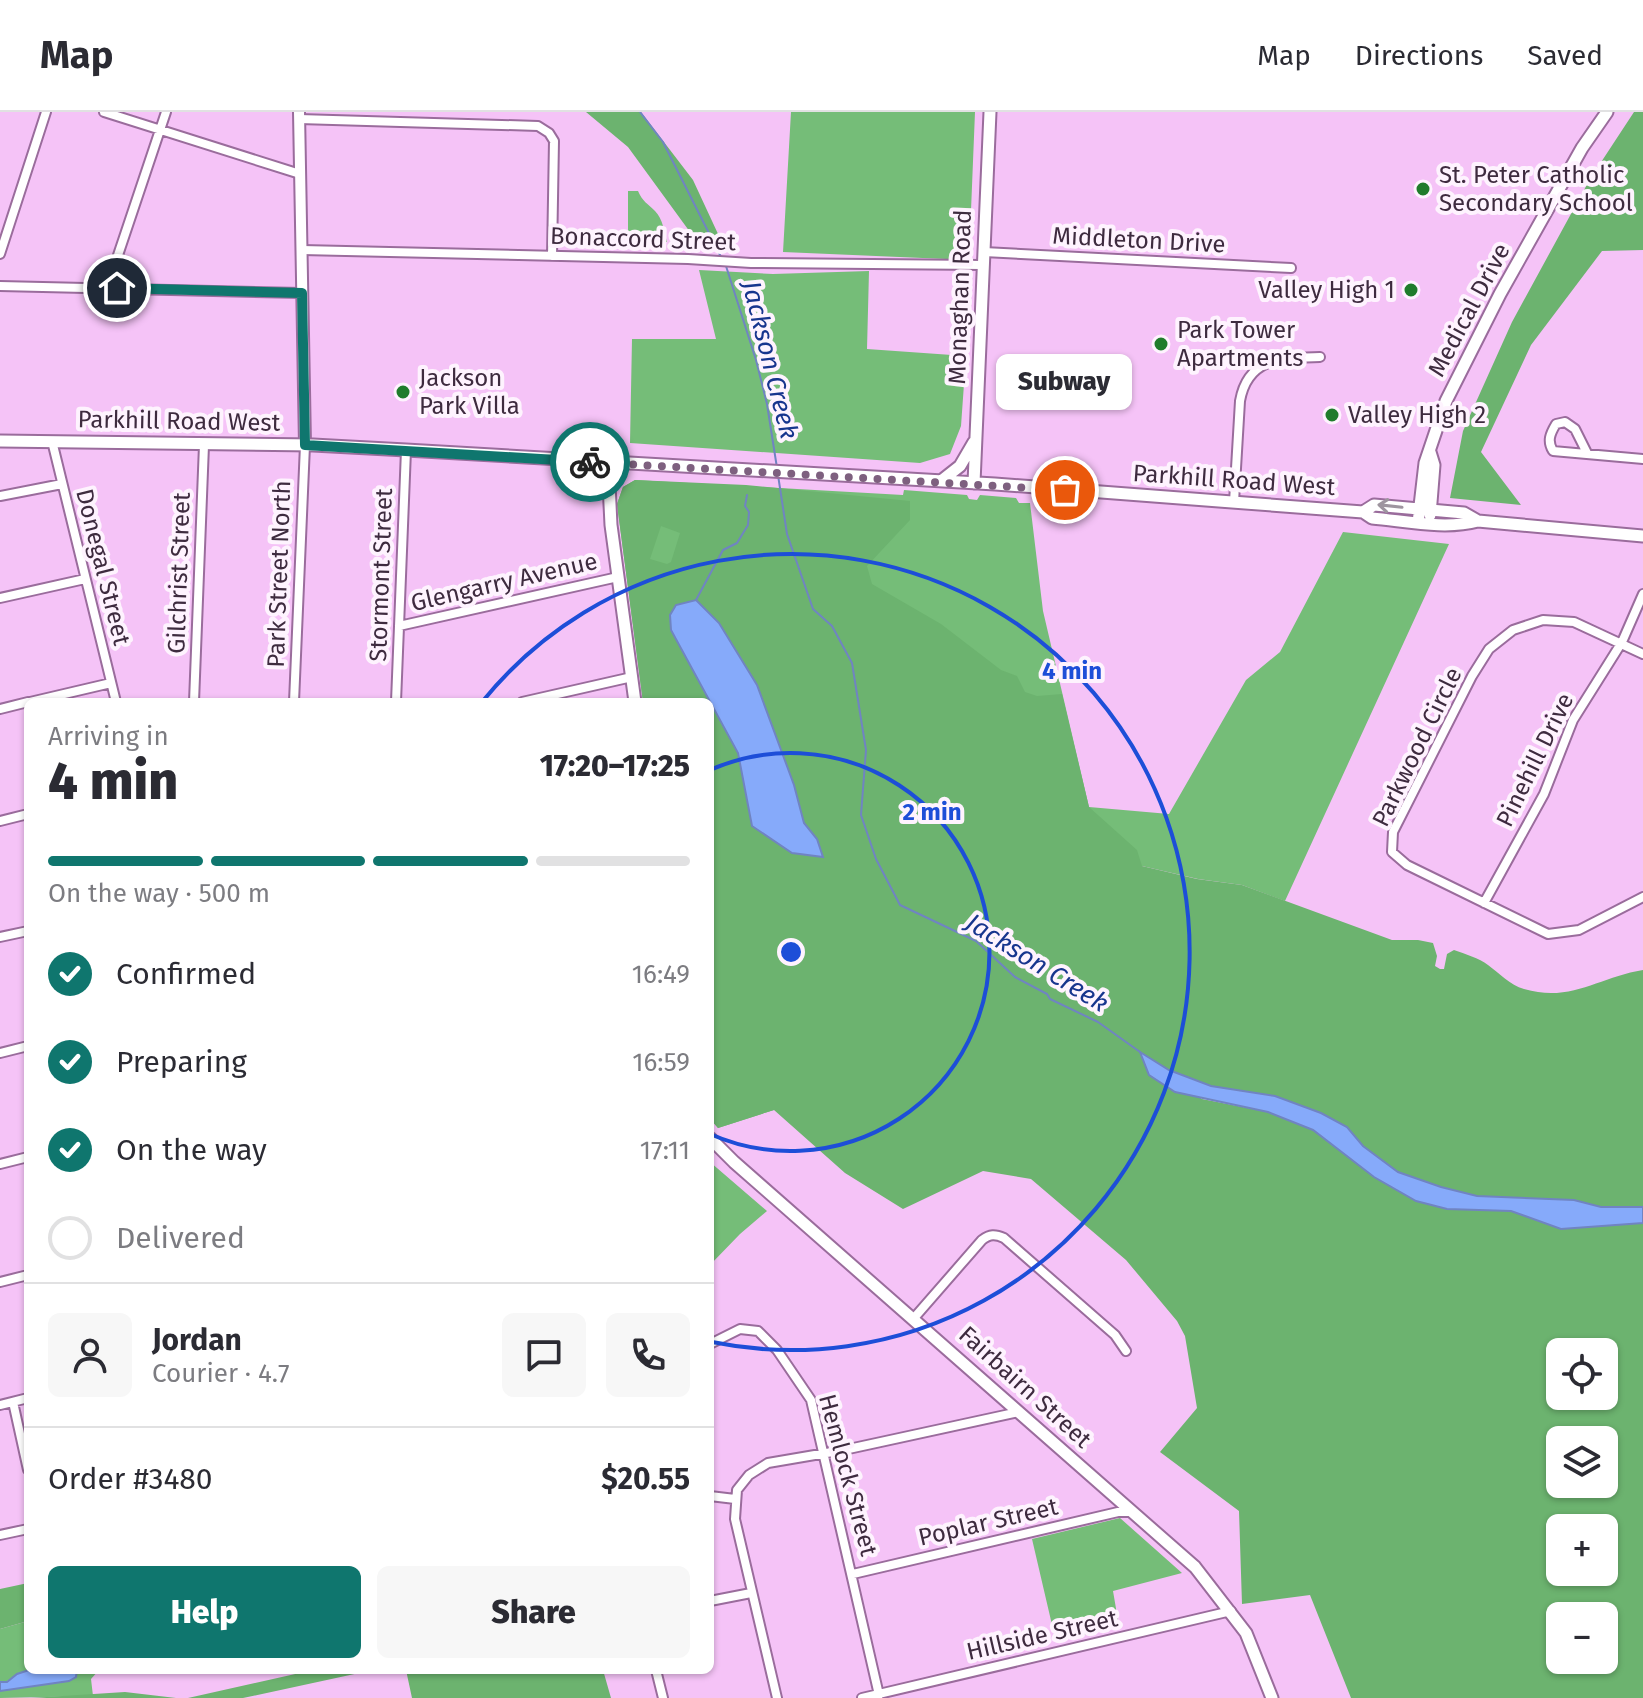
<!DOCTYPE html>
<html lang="en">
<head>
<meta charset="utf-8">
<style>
	body { margin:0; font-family:"Fira Sans",sans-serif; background:#f7f7f7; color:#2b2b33; height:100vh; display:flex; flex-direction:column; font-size:30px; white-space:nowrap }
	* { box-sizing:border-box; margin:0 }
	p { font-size:26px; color:#7c7c81 }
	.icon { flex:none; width:44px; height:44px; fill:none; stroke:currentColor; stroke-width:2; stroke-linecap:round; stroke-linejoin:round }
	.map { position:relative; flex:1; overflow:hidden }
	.panel { position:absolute; left:24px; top:586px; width:690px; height:976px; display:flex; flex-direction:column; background:#fff; border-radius:12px; box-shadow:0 2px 6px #0004 }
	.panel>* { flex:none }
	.tools { position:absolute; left:1546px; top:1226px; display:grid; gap:16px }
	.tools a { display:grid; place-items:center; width:72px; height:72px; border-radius:12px; background:#fff; box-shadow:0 2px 6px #0004; font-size:40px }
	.pin { position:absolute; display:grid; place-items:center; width:68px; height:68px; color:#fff; margin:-34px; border:4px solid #fff; border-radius:50%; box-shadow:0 2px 8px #0007 }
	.courier { position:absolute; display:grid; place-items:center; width:80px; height:80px; margin:-40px; border:6px solid #0f766e; border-radius:50%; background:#fff; color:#222; box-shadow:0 2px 10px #0007 }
	.bubble { position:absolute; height:56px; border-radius:12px; background:#fff; box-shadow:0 2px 6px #0004; font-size:26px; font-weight:800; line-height:56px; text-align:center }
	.overview em { font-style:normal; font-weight:800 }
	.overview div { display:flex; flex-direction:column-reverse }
	.overview { display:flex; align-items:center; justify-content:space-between; height:136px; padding:0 24px }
	h1 { font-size:52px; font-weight:800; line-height:60px }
	.bar { display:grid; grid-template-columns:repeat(4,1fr); gap:12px 8px; align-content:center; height:96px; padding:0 24px }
	.bar i { height:10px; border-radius:6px; background:#e1e1e2 }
	.bar .active { background:#0f766e }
	.bar p { grid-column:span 4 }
	.line { display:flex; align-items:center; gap:20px; padding:0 24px; border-top:2px solid #e1e1e2 }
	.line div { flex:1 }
	.round { display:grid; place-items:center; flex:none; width:84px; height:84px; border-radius:12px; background:#f7f7f7 }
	ol { padding:0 24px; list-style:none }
	li { display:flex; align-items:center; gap:24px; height:88px }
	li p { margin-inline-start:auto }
	li .icon { padding:8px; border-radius:50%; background:#0f766e; color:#fff; stroke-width:4 }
	li:last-child { color:#7c7c81 }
	li i { width:44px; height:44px; border:4px solid #e1e1e2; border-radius:50% }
	.cta { display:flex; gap:16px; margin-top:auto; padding:16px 24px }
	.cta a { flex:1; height:92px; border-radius:12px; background:#0f766e; color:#fff; font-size:32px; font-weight:800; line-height:92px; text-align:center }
	.cta a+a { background:#f7f7f7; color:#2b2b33 }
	header { display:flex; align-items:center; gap:48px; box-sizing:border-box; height:112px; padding:0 40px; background:#fff; border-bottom:2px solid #e1e1e2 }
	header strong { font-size:38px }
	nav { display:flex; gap:44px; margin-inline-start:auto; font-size:28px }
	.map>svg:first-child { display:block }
	.green { fill:#75bd78 }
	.forest { fill:#6cb36f; fill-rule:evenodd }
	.water { fill:#86aafa; stroke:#7084c2; stroke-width:2 }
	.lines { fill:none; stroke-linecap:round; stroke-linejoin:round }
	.stream { stroke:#7084c2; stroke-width:2 }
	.minor-casing { stroke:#9a6c9c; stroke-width:12 }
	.tertiary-casing { stroke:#9a6c9c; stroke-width:14 }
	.secondary-casing { stroke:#9a6c9c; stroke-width:15 }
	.minor { stroke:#fff; stroke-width:8 }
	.tertiary { stroke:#fff; stroke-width:10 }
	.secondary { stroke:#fff; stroke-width:11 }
	.oneway { stroke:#9e959f }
	.done { stroke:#7e607f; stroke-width:8; stroke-dasharray:0 14.4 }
	.route { stroke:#0f766e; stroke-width:10 }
	.ring { fill:none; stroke:#1d4ed8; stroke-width:4 }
	.poi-dot { fill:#207c2c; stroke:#fef3fe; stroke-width:3 }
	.labels { text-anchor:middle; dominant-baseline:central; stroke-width:8; stroke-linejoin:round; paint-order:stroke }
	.poi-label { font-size:24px; fill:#3e2b3f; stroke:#fef3fe; text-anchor:start }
	.street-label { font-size:24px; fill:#3e2b3f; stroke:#fef3fe }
	.water-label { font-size:26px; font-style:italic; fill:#17358e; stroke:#fef3fe }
	.centre { fill:#1d4ed8; stroke:#fef3fe; stroke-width:4 }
	.ring-label { font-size:24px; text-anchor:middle; font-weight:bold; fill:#1d4ed8; stroke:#fef3fe; stroke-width:8; stroke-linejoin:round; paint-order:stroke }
</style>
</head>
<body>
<header>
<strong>Map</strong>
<nav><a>Map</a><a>Directions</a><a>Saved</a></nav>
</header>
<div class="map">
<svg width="1643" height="1586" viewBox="0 0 1643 1586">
	<rect width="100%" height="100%" fill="#f5c3f7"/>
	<path class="green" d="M791,0H975L969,148L783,140Z
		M628,79H638C643,90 647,91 655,99C663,107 664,119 667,130H628Z
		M699,158L773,162L869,159L867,237L966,244L961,314L950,342L920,351L630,331L632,227H716Z
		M635,368L903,383L904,378L967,383L969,387L977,388L980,383L1016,386L1019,391H1030L1043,499L1089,695L1169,702L1246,568L1280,540L1343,420L1449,432L1285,789L1242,773L1198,767L1142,754L774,998L718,1016L710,1006V590H643L617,392L623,375Z
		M710,1050L767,1099L740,1122L710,1153Z
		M1120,1406L1182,1461L1113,1479L1119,1514L1056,1530L1032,1427Z
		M28,1509L29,1558L17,1562L6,1570H0V1517Z
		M77,1558H99L91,1567L93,1584L0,1586V1579L69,1569Z"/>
	<path class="forest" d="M586,0H641L693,68L725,137L698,131L628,35Z
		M1634,0H1643V138L1602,139L1531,233L1481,340L1521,393L1450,386L1463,319L1512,210L1590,67Z
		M635,368L746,373L910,389V408L867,454L872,472L941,512L1001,558L1017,564L1025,580L1037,584L1062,582L1089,695L1137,738L1142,754L1197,767L1242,773L1392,828H1418L1433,831L1437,844L1435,854L1440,857H1444L1447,842L1454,838C1465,842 1479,846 1488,853C1499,861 1510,873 1524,877C1571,891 1599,865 1643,858V1095H1601L1574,1088L1477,1084L1441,1075L1398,1060L1363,1034L1347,1015L1275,984L1211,974L1169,958L1141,941L1202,987L1268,1000L1313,1018L1374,1065L1447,1097L1511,1099L1561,1117L1643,1111V1586H1351L1310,1483L1242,1492L1239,1399L1160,1340L1197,1296L1185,1224L1177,1209L1126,1148L1031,1067L983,1059L903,1097L845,1061L774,998L718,1016L710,1007V590H643L617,392L623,375ZM661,414L680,421L671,450L667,452L650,447ZM780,634L804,711L817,727L752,714L738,641ZM1560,1240H1604V1284H1560ZM1560,1328H1604V1372H1560ZM1560,1416H1604V1460H1560ZM1560,1504H1604V1548H1560Z
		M28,1471V1509L0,1517V1477Z
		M313,1558H373L243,1586H188Z
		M406,1558H603L611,1586H412Z
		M125,1580L176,1586H31Z"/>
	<path class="water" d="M696,488L719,511L757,573L794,673L804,711L817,727L823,745L792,741L752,714L738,641L671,518L670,503L676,493Z
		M1140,940L1169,958L1211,974L1275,984L1321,1001L1347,1015L1363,1034L1398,1060L1441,1075L1477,1084L1574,1088L1601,1095H1643V1111L1561,1117L1511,1099L1447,1097L1416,1089L1374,1065L1313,1018L1268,1000L1175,980L1149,963Z
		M29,1558H77L76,1565L69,1569L0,1579V1570H7L17,1562Z"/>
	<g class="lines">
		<path class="stream" d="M640,0L663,30L721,145
			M726,154L756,248L767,292L777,356
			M778,363L787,422L813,497L832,514L852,551L866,638L861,703L876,747L900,793L976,829L1015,865L1047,882L1050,887L1098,910L1140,940
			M696,488L723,438L737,431L748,413L749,400L745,394L747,383"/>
		<defs>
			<path id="minor" d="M104,0L300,62
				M299,7L538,14L549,21L554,29L552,144
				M302,138L688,147L751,151L983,153
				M984,140L1291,156
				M0,142L46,0
				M0,174L302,181
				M107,176L166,0
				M52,329L116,590
				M1587,341L1575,317L1565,310L1556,312C1550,322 1547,329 1553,339L1643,347
				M0,384L62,372
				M1234,390L1240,289C1248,244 1284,246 1320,245
				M0,486L85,467
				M399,514L618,465
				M1643,542L1574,510L1543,508L1513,518L1489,537L1472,564L1393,720L1392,740L1407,753L1548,822L1579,818L1643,785
				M30,590L111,571
				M194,590L204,333
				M294,590L305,333
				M396,590L406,338
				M522,590L632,565
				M0,597L28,590
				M0,709L28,702
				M1484,791L1544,682L1573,608L1622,530L1643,482
				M0,825L28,819
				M0,941L28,934
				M0,1052L28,1045
				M0,1170L28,1163
				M914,1206L982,1128C990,1122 995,1122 1004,1126L1115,1223L1126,1239
				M710,1232L740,1217L758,1219L777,1238L811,1288L879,1583
				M13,1290L28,1358
				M0,1293L28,1286
				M710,1384L735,1387
				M0,1423L28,1417
				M853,1462L1118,1400H1132
				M710,1489L751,1481
				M656,1558L663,1586
				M777,1586L735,1407L737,1378L749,1363L768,1351L844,1338L1019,1300
				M862,1586L1231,1499"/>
			<path id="tertiary" d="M299,0L305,333"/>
			<path id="secondary" d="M0,329L313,333L406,338L995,372L1363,400L1372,406C1406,409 1445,418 1478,409L1643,424
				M608,351L611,413L635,590
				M941,369L960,354L974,330
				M974,371L990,0
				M1363,400L1374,393L1464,401L1478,409
				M1430,403L1434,353L1430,340
				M1418,411L1425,351L1446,289L1500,182L1582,36L1607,0
				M710,1026L734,1050L1195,1455L1246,1521L1272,1586"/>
		</defs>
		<use href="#minor" class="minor-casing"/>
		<use href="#tertiary" class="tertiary-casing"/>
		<use href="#secondary" class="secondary-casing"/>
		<use href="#minor" class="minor"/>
		<use href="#tertiary" class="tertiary"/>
		<use href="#secondary" class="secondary"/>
	</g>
	<defs><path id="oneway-shaft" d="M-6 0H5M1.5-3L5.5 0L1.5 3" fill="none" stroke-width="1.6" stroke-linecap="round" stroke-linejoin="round" transform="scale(2)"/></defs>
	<use class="oneway" href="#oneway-shaft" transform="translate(1390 394) rotate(-174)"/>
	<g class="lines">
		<path class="done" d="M590,350L1065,378"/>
		<path class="route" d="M117,176L302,181L305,333L590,350"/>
	</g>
	<g class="ring">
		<path d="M710 658A199 199 0 1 1 710 1022"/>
		<path d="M482 590A398 398 0 1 1 712 1230"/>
	</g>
	<g class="poi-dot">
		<circle cx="1423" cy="77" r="8"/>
		<circle cx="1411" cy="178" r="8"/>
		<circle cx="1161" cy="232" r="8"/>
		<circle cx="403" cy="280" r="8"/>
		<circle cx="1332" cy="303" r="8"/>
	</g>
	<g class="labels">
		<g class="poi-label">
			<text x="1439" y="63">St. Peter Catholic<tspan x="1439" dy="28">Secondary School</tspan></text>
			<text x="1395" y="178" text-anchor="end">Valley High 1</text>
			<text x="1177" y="218">Park Tower<tspan x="1177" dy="28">Apartments</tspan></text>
			<text x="419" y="266">Jackson<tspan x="419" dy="28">Park Villa</tspan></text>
			<text x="1348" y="303">Valley High 2</text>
		</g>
		<g class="street-label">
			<text transform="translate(643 127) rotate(2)">Bonaccord Street</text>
			<text transform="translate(1139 128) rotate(3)">Middleton Drive</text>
			<text transform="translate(960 185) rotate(-88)">Monaghan Road</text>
			<text transform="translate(1469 198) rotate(-62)">Medical Drive</text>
			<text transform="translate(179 309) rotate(1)">Parkhill Road West</text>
			<text transform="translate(1234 368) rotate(4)">Parkhill Road West</text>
			<text transform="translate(103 455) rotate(76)">Donegal Street</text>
			<text transform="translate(179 461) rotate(-88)">Gilchrist Street</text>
			<text transform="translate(279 462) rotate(-88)">Park Street North</text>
			<text transform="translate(381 463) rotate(-88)">Stormont Street</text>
			<text transform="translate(504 470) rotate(-13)">Glengarry Avenue</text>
			<text transform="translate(1417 635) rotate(-64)">Parkwood Circle</text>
			<text transform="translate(1535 648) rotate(-64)">Pinehill Drive</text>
			<text transform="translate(1025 1275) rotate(42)">Fairbairn Street</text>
			<text transform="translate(848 1363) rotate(75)">Hemlock Street</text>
			<text transform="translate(988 1410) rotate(-13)">Poplar Street</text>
			<text transform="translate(1042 1523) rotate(-13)">Hillside Street</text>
		</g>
		<g class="water-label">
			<text transform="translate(770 248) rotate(76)">Jackson Creek</text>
			<text transform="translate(1037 851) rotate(32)">Jackson Creek</text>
		</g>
	</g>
	<circle cx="791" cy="840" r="12" class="centre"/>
	<g class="ring-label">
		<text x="1072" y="567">4 min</text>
		<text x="932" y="708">2 min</text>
	</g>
</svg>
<div class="tools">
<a><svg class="icon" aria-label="locate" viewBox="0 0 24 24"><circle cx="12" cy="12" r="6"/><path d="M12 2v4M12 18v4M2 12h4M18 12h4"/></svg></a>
<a><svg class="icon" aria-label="layers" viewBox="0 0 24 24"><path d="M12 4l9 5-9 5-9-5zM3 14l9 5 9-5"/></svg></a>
<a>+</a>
<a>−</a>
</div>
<div class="pin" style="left:1065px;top:378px;background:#ea580c"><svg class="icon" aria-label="bag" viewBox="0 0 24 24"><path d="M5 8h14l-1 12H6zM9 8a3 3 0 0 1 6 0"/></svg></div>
<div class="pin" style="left:117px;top:176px;background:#1f2937"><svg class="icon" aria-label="home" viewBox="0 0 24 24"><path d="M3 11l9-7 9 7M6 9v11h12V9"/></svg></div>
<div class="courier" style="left:590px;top:350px"><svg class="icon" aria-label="bike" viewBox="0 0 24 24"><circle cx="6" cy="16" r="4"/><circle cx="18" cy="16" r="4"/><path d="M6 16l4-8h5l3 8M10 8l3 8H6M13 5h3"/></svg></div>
<div class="bubble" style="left:996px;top:242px;width:136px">Subway</div>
<section class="panel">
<div class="overview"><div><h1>4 min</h1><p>Arriving in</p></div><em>17:20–17:25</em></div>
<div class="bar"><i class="active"></i><i class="active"></i><i class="active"></i><i></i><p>On the way · 500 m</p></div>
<ol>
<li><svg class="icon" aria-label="check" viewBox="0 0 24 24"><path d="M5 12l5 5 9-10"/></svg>Confirmed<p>16:49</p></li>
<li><svg class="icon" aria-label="check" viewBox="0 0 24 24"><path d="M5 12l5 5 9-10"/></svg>Preparing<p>16:59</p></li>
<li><svg class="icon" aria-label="check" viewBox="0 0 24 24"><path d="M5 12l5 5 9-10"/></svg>On the way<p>17:11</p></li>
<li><i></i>Delivered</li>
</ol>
<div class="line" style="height:144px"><a class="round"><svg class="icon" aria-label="person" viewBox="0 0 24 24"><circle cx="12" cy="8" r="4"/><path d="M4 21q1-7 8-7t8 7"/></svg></a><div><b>Jordan</b><p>Courier · 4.7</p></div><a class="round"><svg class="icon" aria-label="chat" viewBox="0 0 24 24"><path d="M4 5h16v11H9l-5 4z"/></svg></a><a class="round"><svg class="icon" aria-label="phone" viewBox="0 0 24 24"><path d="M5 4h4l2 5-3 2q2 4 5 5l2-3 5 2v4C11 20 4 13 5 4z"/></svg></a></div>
<div class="line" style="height:104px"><div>Order #3480</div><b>$20.55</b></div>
<div class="cta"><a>Help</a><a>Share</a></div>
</section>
</div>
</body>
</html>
